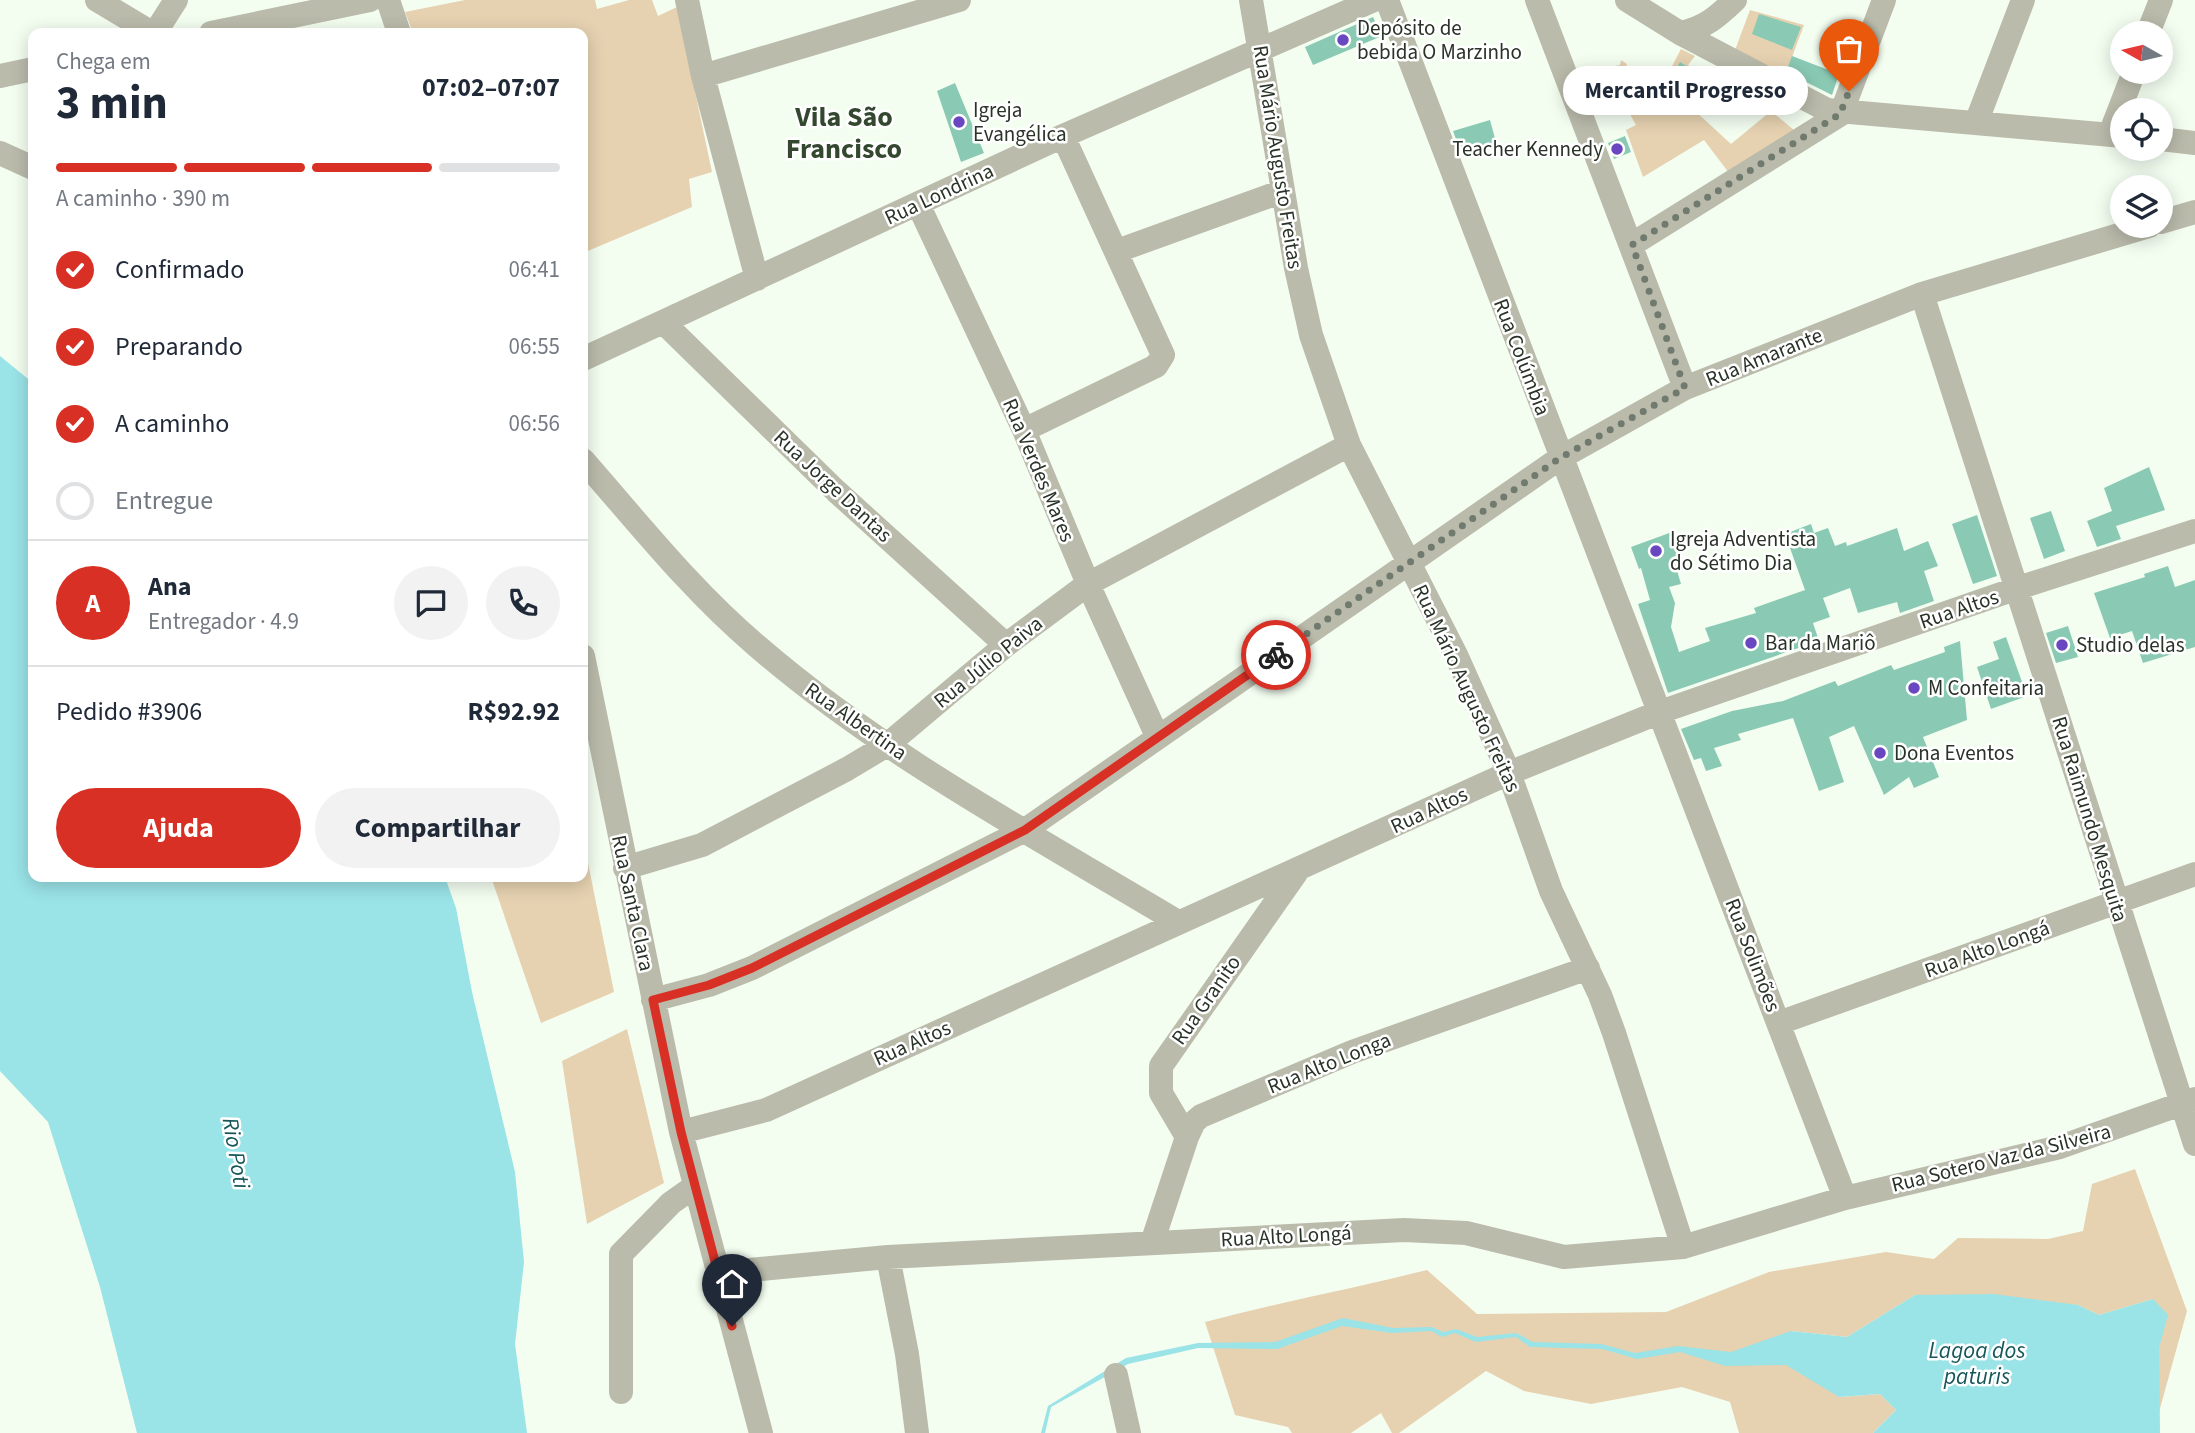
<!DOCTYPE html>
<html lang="pt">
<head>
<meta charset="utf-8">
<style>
	body { margin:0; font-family:"Source Sans 3",sans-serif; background:#f2f2f3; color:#1f2937; height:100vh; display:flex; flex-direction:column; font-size:26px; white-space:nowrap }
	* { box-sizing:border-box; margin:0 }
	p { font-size:23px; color:#747a83 }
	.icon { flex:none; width:38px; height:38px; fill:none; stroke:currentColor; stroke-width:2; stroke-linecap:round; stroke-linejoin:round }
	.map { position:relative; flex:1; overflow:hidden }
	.details { position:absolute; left:28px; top:28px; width:560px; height:854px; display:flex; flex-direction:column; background:#fff; border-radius:14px; box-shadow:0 4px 18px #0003 }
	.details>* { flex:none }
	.needle { width:46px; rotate:278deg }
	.controls { position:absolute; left:2110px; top:21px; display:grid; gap:14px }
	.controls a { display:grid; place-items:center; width:63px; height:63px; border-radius:50%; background:#fff; box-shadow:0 4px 18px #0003; font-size:35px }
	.pin { position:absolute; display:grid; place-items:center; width:60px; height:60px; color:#fff; margin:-72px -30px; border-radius:50% 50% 50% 0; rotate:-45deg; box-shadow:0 0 7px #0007 }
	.pin .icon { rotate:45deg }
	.courier { position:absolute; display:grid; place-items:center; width:70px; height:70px; margin:-35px; border:5px solid #d93025; border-radius:50%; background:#fff; color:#222; box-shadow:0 2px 9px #0007 }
	.bubble { position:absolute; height:49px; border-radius:24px; background:#fff; box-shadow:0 4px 18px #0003; font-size:23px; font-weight:700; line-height:49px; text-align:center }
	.headline em { font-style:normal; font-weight:700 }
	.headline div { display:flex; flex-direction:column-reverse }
	.headline { display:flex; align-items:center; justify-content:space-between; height:119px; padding:0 28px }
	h1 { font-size:46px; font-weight:700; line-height:52px }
	.bar { display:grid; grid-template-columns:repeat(4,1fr); gap:10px 7px; align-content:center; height:84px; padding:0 28px }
	.bar i { height:9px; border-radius:5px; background:#e0e1e3 }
	.bar .on { background:#d93025 }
	.bar p { grid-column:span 4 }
	.line { display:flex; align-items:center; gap:18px; padding:0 28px; border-top:2px solid #e0e1e3 }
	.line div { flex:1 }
	.round { display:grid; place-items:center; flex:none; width:74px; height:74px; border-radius:37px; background:#f2f2f3 }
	ol { padding:0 28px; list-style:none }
	li { display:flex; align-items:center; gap:21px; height:77px }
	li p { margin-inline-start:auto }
	li .icon { padding:7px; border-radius:50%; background:#d93025; color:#fff; stroke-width:4 }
	li:last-child { color:#747a83 }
	li i { width:38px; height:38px; border:4px solid #e0e1e3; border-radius:50% }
	.cta { display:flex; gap:14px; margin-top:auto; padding:14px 28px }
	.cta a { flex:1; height:80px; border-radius:42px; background:#d93025; color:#fff; font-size:28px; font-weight:700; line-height:80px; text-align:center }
	.cta a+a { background:#f2f2f3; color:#1f2937 }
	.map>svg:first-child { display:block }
	.green { fill:#e6d2b1 }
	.water { fill:#9ae3e7 }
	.building { fill:#8acab4 }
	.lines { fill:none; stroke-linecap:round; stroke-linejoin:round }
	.minor { stroke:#babbab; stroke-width:24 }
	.done { stroke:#707a6e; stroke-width:7; stroke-dasharray:0 12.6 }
	.route { stroke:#d93025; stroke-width:9 }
	.poi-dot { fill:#6947c0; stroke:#fff; stroke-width:2.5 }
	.labels { text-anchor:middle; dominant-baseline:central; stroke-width:5; stroke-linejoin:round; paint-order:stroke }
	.poi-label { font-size:21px; fill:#293328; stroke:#fff; text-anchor:start }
	.street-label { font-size:21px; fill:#293328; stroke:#fff }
	.water-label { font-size:23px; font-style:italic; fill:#175659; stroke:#fff }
	.district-label { font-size:28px; font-weight:bold; fill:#344830; stroke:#fff }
</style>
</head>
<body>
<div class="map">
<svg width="2195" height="1433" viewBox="0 0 2195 1433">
	<rect width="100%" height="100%" fill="#f3fef1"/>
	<path class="green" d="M465,0H595L597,9L629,0H652L658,16L677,7L712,172L689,179L692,207L583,253V33H413L405,12Z
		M1750,10L1804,25L1785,76L1735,50Z
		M1681,49L1695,56L1688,65L1699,71L1682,99L1731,144L1771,111L1794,130L1729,173L1704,140L1643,177L1626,130L1636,125L1604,68L1620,65L1621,60L1627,64L1626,68L1642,78L1638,85L1656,97Z
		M583,838L614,992L541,1023L491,877H583Z
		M627,1029L664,1183L587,1224L562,1061Z
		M2135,1169L2187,1311L2159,1412V1348L2153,1299L2099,1315L2078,1305L1915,1295L1847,1337L1791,1331L1839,1397L1880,1394L1896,1410L1873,1433H1739L1730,1402L1682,1387L1591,1404L1524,1391L1486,1371L1399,1433H1392L1381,1413L1351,1433H1292L1288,1427L1235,1415L1205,1322C1279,1302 1353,1289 1427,1270L1477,1314L1666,1312L1769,1272L1886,1252L1934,1259L1958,1238L2048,1239L2083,1231L2092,1184Z"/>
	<path class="water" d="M0,356L33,383V877H445L456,908L472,992L515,1172L524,1262L515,1344L527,1433H137L100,1287L48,1122L0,1071Z
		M1993,1294L2078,1305L2099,1315L2153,1299L2168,1315L2159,1348L2160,1433H1873L1896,1410L1880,1394L1839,1397L1786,1365L1725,1366L1680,1352L1637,1359L1602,1349L1530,1347L1516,1337L1476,1342L1455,1333L1442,1337L1431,1331L1392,1333L1342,1326L1277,1349L1198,1348L1128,1364L1051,1407L1045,1433H1041L1048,1406L1126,1358L1198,1343L1275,1342L1343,1318L1393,1328L1432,1327L1443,1332L1456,1329L1477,1337L1516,1333L1533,1342L1601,1344L1635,1353L1678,1346L1731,1352L1791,1331L1847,1337L1915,1295Z"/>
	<path class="building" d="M1759,14L1801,27L1792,50L1752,34Z
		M1373,17L1382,36L1313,65L1305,47Z
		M1792,56L1839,74L1832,95L1786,72Z
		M1680,62L1696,72L1677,101L1663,91Z
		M955,83L984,153L961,162L937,91Z
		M1490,120L1496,142L1461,153L1453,131Z
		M1625,136L1631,152L1614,159L1608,143Z
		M2149,467L2165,510L2116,526L2121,539L2097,547L2087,521L2112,511L2104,488Z
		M2051,511L2065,551L2044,559L2030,518Z
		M1977,515L1997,576L1973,584L1952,524Z
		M1811,524L1814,533L1828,528L1835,546L1846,542L1847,546L1897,528L1904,551L1928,541L1938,566L1924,571L1934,601L1900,613L1897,602L1858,613L1850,588L1823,598L1830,617L1813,623L1819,641L1668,693L1638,604L1650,600L1641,568L1639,569L1631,547L1672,532L1682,554L1673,557L1681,584L1669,587L1675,603L1671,627L1679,652L1710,641L1705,628L1756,613L1754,608L1805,590L1785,534Z
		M2168,566L2175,587L2195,580V647L2143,663L2132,631L2110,638L2094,593L2145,577L2144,574Z
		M2068,626L2078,657L2056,663L2046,633Z
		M2006,637L2027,696L1991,709L1977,667L1999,659L1993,642Z
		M1960,641L1967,720L1923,737L1939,777L1914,788L1909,777L1884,795L1854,726L1829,737L1844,782L1819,791L1793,718L1738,734L1741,740L1714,748L1722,766L1706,771L1701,758L1694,760L1681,729L1732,711L1783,701L1835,681L1838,686L1891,665L1894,670L1945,652L1944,647Z"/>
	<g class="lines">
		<path class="minor" d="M97,0L152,33
			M388,0L399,33
			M687,0L703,76L757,279
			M1251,0L1296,268L1311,335L1349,445L1456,655L1509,773L1551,891L1600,995L1614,1033L1683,1247
			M1387,0L1845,1198
			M1537,0L1685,388
			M1627,0L1680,33L1827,110L2123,136
			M155,33L176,0
			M211,33L370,0
			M1680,33C1705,28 1717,17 1735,0
			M2148,33L2161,0
			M0,76L33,69
			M703,76L959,0
			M1976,123L2023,0
			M2110,134L2134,72
			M2161,139L2195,143
			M0,153L33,168
			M918,204L1024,430L1088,584L1157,736
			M2161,222L2195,212
			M1631,245L1841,114L1884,0
			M1117,251L1283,191
			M1922,294L2195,1144
			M664,323L836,491L1006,645
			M583,359L1063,136L1374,0
			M1024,430L1156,366L1163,355L1063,136
			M583,460C639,524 692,591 757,646C884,756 1035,836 1178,922
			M583,656L681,1132L761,1433
			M625,868L702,845L847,769L887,745L1006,645L1088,584L1349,445
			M653,1000L709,985L752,968L1025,830L1560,458L1685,388L1922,294L2149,226
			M1779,1023L2195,874
			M681,1132L766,1110L1509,773L1660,712L2018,588L2195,531
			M1187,1137L1161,1093V1066L1296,873
			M1152,1243L1187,1137L1194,1122L1201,1116L1352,1052L1588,968
			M888,1257L907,1354L917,1433
			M718,1273L888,1257L1404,1230L1466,1233L1564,1257L1683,1247L1845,1198L2060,1147L2195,1099
			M1116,1375L1129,1433
			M621,1392V1254L671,1203L695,1186"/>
	</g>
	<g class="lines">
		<path class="done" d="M1276,655L1560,458L1685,388L1632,245L1840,114L1849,91"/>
		<path class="route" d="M732,1326L681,1132L653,1000L709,985L752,968L1025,830L1276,655"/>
	</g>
	<g class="poi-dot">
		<circle cx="1343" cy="40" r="7"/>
		<circle cx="959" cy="122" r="7"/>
		<circle cx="1617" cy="149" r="7"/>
		<circle cx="1656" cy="551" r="7"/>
		<circle cx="1751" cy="643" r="7"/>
		<circle cx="2062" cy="645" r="7"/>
		<circle cx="1914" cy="688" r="7"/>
		<circle cx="1880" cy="753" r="7"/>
	</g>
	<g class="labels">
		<g class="poi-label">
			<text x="1357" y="28">Depósito de<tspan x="1357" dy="24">bebida O Marzinho</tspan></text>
			<text x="973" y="110">Igreja<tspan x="973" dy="24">Evangélica</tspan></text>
			<text x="1603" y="149" text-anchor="end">Teacher Kennedy</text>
			<text x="1670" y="539">Igreja Adventista<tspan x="1670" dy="24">do Sétimo Dia</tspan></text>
			<text x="1765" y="643">Bar da Mariô</text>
			<text x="2076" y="645">Studio delas</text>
			<text x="1928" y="688">M Confeitaria</text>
			<text x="1894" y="753">Dona Eventos</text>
		</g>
		<g class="street-label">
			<text transform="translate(1278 157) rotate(81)">Rua Mário Augusto Freitas</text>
			<text transform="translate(939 194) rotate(-25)">Rua Londrina</text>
			<text transform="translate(1522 357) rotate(69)">Rua Colúmbia</text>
			<text transform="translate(1764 357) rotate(-22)">Rua Amarante</text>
			<text transform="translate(1039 470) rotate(67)">Rua Verdes Mares</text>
			<text transform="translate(833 486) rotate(43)">Rua Jorge Dantas</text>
			<text transform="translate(1959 609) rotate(-19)">Rua Altos</text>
			<text transform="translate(988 662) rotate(-39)">Rua Júlio Paiva</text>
			<text transform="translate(1467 688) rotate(65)">Rua Mário Augusto Freitas</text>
			<text transform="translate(856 721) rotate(35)">Rua Albertina</text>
			<text transform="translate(1429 810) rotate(-25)">Rua Altos</text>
			<text transform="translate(2090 819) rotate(73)">Rua Raimundo Mesquita</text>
			<text transform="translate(633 903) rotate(78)">Rua Santa Clara</text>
			<text transform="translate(1987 949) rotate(-20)">Rua Alto Longá</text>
			<text transform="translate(1753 955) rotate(69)">Rua Solimões</text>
			<text transform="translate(1206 1000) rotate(-55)">Rua Granito</text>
			<text transform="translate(912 1043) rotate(-24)">Rua Altos</text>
			<text transform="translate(1329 1063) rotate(-22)">Rua Alto Longa</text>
			<text transform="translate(2001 1158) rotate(-14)">Rua Sotero Vaz da Silveira</text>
			<text transform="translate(1286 1236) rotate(-3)">Rua Alto Longá</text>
		</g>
		<g class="water-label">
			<text transform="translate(236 1153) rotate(80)">Rio Poti</text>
			<text x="1977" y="1350">Lagoa dos<tspan x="1977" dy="26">paturis</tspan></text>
		</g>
		<g class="district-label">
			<text x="844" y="117">Vila São<tspan x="844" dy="32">Francisco</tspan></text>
		</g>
	</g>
</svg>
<div class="controls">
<a><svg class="needle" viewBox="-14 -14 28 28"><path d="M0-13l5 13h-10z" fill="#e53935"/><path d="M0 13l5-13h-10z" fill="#747a83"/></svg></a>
<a><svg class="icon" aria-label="locate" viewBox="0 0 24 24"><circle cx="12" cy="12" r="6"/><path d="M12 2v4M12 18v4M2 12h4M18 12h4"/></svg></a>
<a><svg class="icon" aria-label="layers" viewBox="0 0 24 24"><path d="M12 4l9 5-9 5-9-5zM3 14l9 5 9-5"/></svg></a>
</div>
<div class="pin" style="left:1849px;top:91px;background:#ea580c"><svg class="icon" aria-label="bag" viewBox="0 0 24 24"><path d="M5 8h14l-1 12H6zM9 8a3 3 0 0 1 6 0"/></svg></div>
<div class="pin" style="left:732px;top:1326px;background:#1f2937"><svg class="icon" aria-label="home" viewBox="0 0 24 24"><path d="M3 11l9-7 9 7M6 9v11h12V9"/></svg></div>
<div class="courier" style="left:1276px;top:655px"><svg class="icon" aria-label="bike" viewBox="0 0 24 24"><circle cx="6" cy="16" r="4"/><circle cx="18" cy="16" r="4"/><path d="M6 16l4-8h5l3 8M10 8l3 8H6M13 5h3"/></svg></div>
<div class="bubble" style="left:1563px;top:66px;width:245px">Mercantil Progresso</div>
<section class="details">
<div class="headline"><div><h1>3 min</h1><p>Chega em</p></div><em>07:02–07:07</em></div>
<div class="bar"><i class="on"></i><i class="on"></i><i class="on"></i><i></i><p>A caminho · 390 m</p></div>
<ol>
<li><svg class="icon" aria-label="check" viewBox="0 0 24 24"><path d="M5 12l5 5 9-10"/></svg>Confirmado<p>06:41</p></li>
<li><svg class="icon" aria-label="check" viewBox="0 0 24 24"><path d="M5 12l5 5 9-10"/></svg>Preparando<p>06:55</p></li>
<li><svg class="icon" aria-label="check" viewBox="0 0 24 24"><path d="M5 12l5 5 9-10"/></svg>A caminho<p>06:56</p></li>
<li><i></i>Entregue</li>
</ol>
<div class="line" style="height:126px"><b class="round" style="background:#d93025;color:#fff">A</b><div><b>Ana</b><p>Entregador · 4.9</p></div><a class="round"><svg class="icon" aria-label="chat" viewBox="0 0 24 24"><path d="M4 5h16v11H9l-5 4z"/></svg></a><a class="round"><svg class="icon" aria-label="phone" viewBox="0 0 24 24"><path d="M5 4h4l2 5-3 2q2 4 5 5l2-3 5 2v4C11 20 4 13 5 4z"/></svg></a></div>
<div class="line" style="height:91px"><div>Pedido #3906</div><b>R$92.92</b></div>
<div class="cta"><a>Ajuda</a><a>Compartilhar</a></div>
</section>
</div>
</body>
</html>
